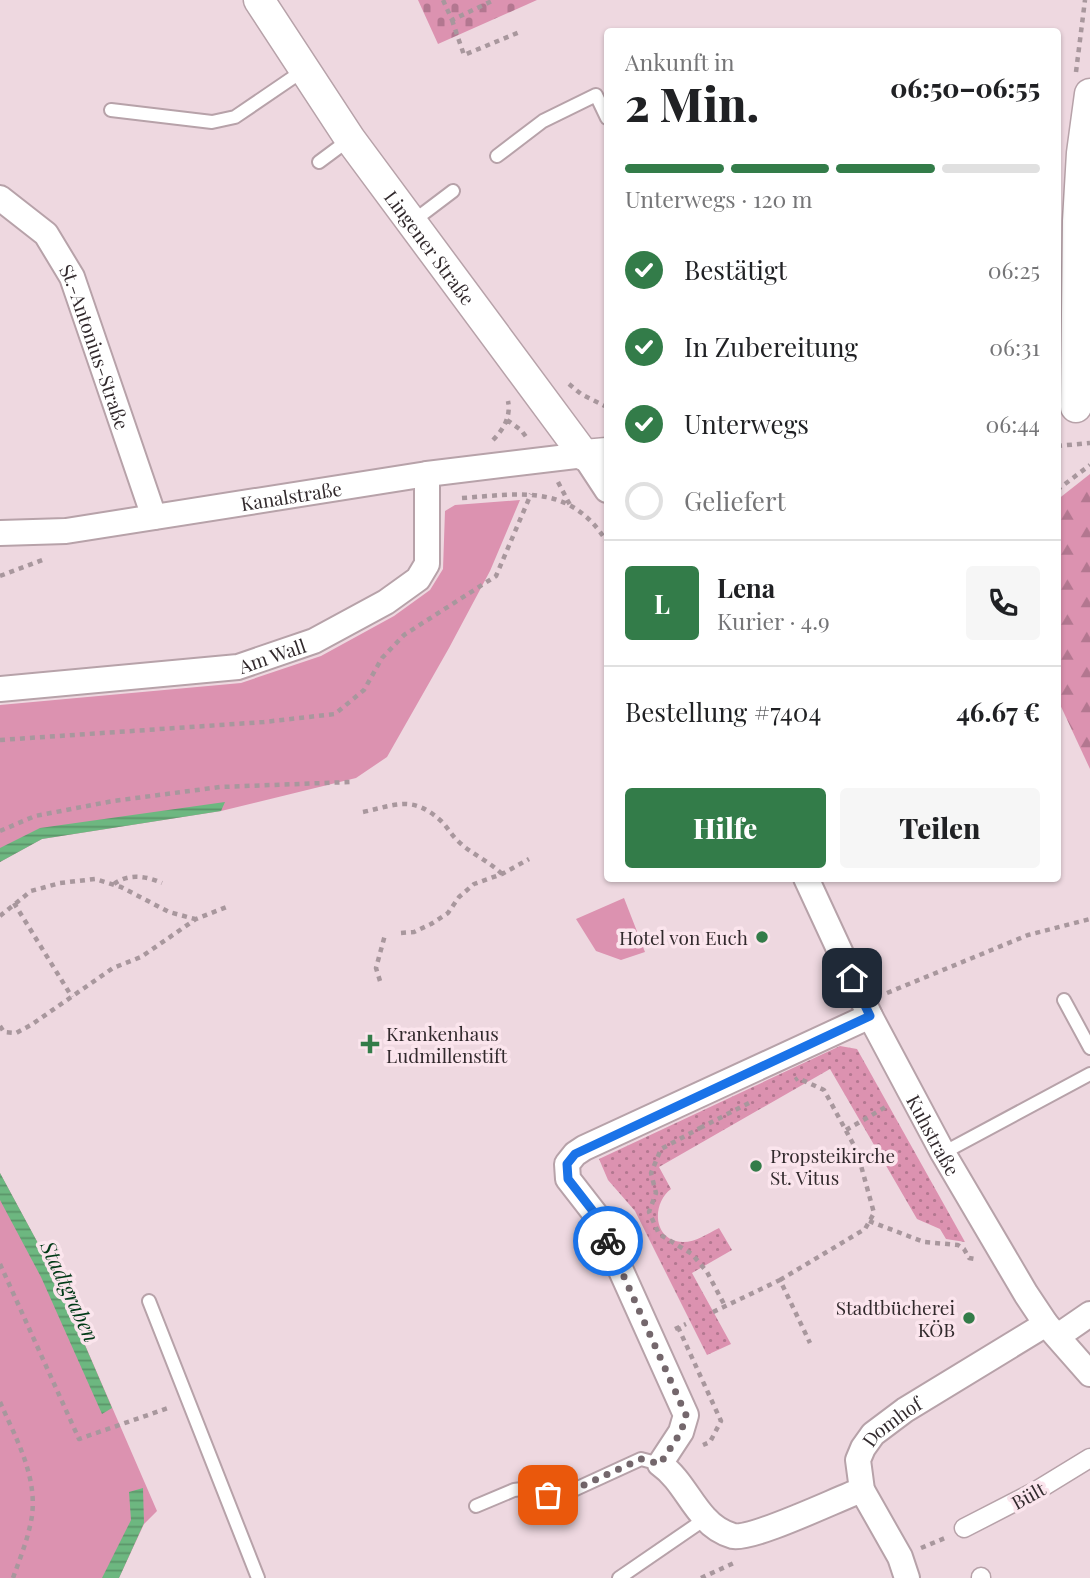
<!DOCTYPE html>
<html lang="de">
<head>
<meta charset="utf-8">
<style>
	body { margin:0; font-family:"Playfair Display",serif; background:#f6f6f6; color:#202124; height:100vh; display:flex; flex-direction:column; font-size:26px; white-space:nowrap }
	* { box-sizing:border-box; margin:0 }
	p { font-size:23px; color:#757577 }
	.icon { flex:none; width:38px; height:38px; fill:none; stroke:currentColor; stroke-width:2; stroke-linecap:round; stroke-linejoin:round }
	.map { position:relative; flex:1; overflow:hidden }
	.details { position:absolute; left:604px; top:28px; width:457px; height:854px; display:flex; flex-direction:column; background:#fff; border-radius:7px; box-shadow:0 2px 5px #0004 }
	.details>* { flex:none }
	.pin { position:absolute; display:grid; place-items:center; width:60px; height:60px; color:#fff; margin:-30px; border-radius:14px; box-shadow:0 4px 10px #0006 }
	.courier { position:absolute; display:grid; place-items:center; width:70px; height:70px; margin:-35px; border:5px solid #1a73e8; border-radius:50%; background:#fff; color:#222; box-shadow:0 2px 9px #0007 }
	.summary em { font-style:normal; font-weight:800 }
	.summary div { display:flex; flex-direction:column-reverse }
	.summary { display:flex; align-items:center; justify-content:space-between; height:119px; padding:0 21px }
	h1 { font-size:46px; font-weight:800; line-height:52px }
	.bar { display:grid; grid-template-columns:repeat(4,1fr); gap:10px 7px; align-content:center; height:84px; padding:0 21px }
	.bar i { height:9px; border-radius:5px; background:#e0e0e0 }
	.bar .on { background:#337c49 }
	.bar p { grid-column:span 4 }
	.line { display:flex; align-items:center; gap:18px; padding:0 21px; border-top:2px solid #e0e0e0 }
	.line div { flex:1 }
	.round { display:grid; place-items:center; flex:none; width:74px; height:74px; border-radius:7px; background:#f6f6f6 }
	ol { padding:0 21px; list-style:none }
	li { display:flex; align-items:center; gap:21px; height:77px }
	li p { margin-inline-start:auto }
	li .icon { padding:7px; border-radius:50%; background:#337c49; color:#fff; stroke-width:4 }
	li:last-child { color:#757577 }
	li i { width:38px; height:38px; border:4px solid #e0e0e0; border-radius:50% }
	.cta { display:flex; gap:14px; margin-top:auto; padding:14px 21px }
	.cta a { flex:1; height:80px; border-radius:7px; background:#337c49; color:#fff; font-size:28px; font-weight:800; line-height:80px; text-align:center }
	.cta a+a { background:#f6f6f6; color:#202124 }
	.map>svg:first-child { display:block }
	.grass { fill:url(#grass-dots) }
	.forest { fill:url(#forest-firs) }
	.cemetery { fill:url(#cemetery-stones) }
	.park { fill:#dc92b0 }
	.water { fill:url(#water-rules) }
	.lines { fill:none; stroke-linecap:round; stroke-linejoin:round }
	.service-casing { stroke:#b7a2a9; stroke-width:16 }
	.pedestrian-casing { stroke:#b7a2a9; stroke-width:21 }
	.minor-casing { stroke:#b7a2a9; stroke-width:28 }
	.tertiary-casing { stroke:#b7a2a9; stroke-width:33 }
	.path { stroke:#a8979d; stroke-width:4.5; stroke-dasharray:5 5; stroke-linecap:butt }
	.service { stroke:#fff; stroke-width:12 }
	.pedestrian { stroke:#fff; stroke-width:18 }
	.minor { stroke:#fff; stroke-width:24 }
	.tertiary { stroke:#fff; stroke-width:30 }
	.done { stroke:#74676c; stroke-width:7; stroke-dasharray:0 12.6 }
	.route { stroke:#1a73e8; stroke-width:9 }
	.poi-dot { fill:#337c49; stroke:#fbe5ed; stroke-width:2.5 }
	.labels { text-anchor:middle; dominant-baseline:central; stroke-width:7; stroke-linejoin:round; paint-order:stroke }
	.street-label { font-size:19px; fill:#322a2d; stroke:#fbe5ed }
	.poi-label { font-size:19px; fill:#322a2d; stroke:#fbe5ed; text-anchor:end }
	.water-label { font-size:21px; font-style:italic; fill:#003a17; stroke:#fbe5ed }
</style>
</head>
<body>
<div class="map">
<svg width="1090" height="1578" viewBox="0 0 1090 1578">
	<defs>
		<pattern id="grass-dots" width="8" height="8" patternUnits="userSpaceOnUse" patternTransform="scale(1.75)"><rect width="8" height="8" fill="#dc92b0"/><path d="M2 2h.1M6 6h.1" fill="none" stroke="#b37790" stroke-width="1.8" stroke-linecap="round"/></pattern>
		<pattern id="forest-firs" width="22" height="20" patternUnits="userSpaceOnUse" patternTransform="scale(1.75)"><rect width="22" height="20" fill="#dc92b0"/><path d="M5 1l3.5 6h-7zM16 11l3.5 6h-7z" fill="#b37790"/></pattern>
		<pattern id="cemetery-stones" width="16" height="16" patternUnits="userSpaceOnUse" patternTransform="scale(1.75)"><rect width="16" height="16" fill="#dc92b0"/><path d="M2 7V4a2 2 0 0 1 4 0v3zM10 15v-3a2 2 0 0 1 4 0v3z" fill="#b37790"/></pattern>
		<pattern id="water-rules" width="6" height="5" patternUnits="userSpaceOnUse" patternTransform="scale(1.75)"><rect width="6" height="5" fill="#6db780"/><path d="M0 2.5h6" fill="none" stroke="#5a9569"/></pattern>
	</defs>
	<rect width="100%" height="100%" fill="#eed8e0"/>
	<path class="grass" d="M840,1046L857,1049L965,1242L946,1239L940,1229L917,1219L830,1069L659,1167L671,1189C651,1204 653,1241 683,1242C696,1242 707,1234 719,1228L732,1250L692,1273L731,1344L707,1355L635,1211L608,1180L599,1159Z"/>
	<path class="forest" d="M1090,474V769L1057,698V500Z"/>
	<path class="cemetery" d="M418,0H537L438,44Z"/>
	<path class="park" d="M520,500L490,571L449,648L387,757L356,778L221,811L42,839L0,862V705L241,683L321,656L394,616L430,590L443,569L445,511L455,505Z
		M624,898L645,952L621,960L596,951L576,919Z
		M0,1173L53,1271L157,1511L144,1524L119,1578H0Z"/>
	<path class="water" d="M225,802L221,811L42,839L0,862V848L40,828Z
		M0,1173L53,1271L112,1408L102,1414L41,1277L0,1200Z
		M143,1488L144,1523L119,1578H102L131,1520L129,1492Z"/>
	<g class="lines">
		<defs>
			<path id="service" d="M111,110L212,122L235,117L304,70
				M497,156L543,121L596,95L607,118
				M319,162L350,139
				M412,222L453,191
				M1064,1000L1090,1048
				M943,1153L1090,1074
				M149,1301L258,1578
				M476,1506L514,1490L530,1488L548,1495L569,1492L641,1459L660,1464
				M619,1578L705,1519"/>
			<path id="pedestrian" d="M964,1528L1036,1491L1090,1458
				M981,1577V1578"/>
			<g id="minor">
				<path id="s1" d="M0,198L46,234L72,277L154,517"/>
				<path id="s2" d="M0,533L66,531L427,474L584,455L607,490"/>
				<path id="s3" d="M0,689L238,667L314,641L386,602L418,579L427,564V474"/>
				<path id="s4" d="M806,878L870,1016L943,1153L1026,1294L1046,1324L1090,1374"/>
				<path d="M1058,1336L1090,1314"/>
				<path d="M862,1490C837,1499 753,1540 733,1536C723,1533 712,1526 705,1518C689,1501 680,1478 660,1464L681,1432L686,1415L596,1215L568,1179L567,1164L575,1154L584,1148L870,1016"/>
				<path id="s5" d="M907,1578L900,1557L862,1490L858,1460L863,1448L873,1434L905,1410L1046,1324"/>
			</g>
			<g id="tertiary">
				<path id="s6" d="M259,0L350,139L584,455L607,453"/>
				<path d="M1076,407L1078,221L1082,153L1090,94"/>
			</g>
		</defs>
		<use href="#service" class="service-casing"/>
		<use href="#pedestrian" class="pedestrian-casing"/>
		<use href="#minor" class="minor-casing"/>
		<use href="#tertiary" class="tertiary-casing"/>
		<path class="path" d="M443,0L452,20L494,0
			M452,20L464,55L522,31
			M1076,72L1085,0
			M569,384L581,394L607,407
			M507,420L521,430L527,438
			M493,440C504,429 511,416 508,401
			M1057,446L1090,443
			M558,482L570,505
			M1057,490L1090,465
			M462,498C521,494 570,483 607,542
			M0,576L45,559
			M0,740L264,722L335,714L364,690L382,658L404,635L496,576L531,494
			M363,812C396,805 412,795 440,820C447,826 451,835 458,841C471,854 489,861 502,874
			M0,831L35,816L113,801L220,787L350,782
			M114,884C129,873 146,876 162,883
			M14,903L72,997
			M0,916L31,891L60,883L95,879L121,887L169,912L195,919
			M401,933L414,932L431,924L448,913L459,897L474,884L502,874L529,859
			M380,981L376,968L385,935
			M887,993L1028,935L1090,919
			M0,1026L4,1032L16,1033L31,1025L113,968L141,957L196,919L229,906
			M699,1126L700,1128L661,1149L651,1173L656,1193L649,1212L659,1234L692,1254L707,1272L725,1306
			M700,1128L749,1103
			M846,1130L889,1105
			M869,1221L924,1242L958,1245L964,1249L969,1258L975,1259
			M0,1264L79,1439L171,1407
			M780,1280L865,1229L874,1213L857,1151L824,1090L798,1078L795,1080
			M713,1312L780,1280L810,1343
			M678,1327L721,1421L710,1442L703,1445
			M675,1329L686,1324
			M0,1402C17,1441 41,1482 30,1526C26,1544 19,1561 13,1578
			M921,1548L945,1538
			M701,1578L736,1562"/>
		<use href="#service" class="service"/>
		<use href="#pedestrian" class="pedestrian"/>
		<use href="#minor" class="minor"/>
		<use href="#tertiary" class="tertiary"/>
	</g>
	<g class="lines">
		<path class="done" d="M548,1495L569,1492L641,1459L660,1464L681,1432L686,1415L608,1241"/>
		<path class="route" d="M608,1241L596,1215L568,1179L567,1164L575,1154L870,1016L852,978"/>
	</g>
	<g class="poi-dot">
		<circle cx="762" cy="937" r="7"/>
		<path d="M366.5 1033.5h7v7h7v7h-7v7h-7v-7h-7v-7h7z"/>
		<circle cx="756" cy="1166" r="7"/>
		<circle cx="969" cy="1318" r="7"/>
	</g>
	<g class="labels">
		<g class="street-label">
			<text stroke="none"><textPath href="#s6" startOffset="301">Lingener Straße</textPath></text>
			<text stroke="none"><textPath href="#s1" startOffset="182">St.-Antonius-Straße</textPath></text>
			<text stroke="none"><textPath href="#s2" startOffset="294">Kanalstraße</textPath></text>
			<text stroke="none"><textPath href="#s3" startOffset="275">Am Wall</textPath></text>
			<text stroke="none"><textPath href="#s4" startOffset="287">Kuhstraße</textPath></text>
			<text stroke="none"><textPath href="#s5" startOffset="182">Domhof</textPath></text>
			<text transform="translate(1028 1495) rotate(-29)">Bült</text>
		</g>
		<g class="poi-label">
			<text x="748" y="937">Hotel von Euch</text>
			<text x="386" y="1033" text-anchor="start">Krankenhaus<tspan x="386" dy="22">Ludmillenstift</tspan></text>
			<text x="770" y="1155" text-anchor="start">Propsteikirche<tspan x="770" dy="22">St. Vitus</tspan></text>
			<text x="955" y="1307">Stadtbücherei<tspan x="955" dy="22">KÖB</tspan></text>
		</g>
		<g class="water-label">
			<text transform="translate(71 1291) rotate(65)">Stadtgraben</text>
		</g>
	</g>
</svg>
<div class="pin" style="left:548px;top:1495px;background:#ea580c"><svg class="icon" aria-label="bag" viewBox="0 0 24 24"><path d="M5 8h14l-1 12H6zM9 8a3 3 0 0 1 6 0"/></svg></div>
<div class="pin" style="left:852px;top:978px;background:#1f2937"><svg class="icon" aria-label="home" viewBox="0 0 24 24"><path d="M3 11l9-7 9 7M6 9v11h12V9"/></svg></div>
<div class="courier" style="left:608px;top:1241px"><svg class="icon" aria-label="bike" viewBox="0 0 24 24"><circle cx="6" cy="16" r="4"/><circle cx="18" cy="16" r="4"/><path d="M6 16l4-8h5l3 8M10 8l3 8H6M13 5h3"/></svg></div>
<section class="details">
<div class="summary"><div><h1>2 Min.</h1><p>Ankunft in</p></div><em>06:50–06:55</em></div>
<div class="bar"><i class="on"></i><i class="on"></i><i class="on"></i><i></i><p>Unterwegs · 120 m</p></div>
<ol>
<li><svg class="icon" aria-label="check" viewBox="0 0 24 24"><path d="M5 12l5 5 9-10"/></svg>Bestätigt<p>06:25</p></li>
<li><svg class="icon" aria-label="check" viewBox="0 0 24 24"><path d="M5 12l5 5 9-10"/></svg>In Zubereitung<p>06:31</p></li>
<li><svg class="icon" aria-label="check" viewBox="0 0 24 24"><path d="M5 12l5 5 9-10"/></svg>Unterwegs<p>06:44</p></li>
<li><i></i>Geliefert</li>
</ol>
<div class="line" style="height:126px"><b class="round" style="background:#337c49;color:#fff">L</b><div><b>Lena</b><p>Kurier · 4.9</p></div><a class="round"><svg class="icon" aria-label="phone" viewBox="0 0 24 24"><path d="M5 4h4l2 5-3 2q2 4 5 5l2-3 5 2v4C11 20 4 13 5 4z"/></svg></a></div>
<div class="line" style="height:91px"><div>Bestellung #7404</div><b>46.67 €</b></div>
<div class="cta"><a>Hilfe</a><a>Teilen</a></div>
</section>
</div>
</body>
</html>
